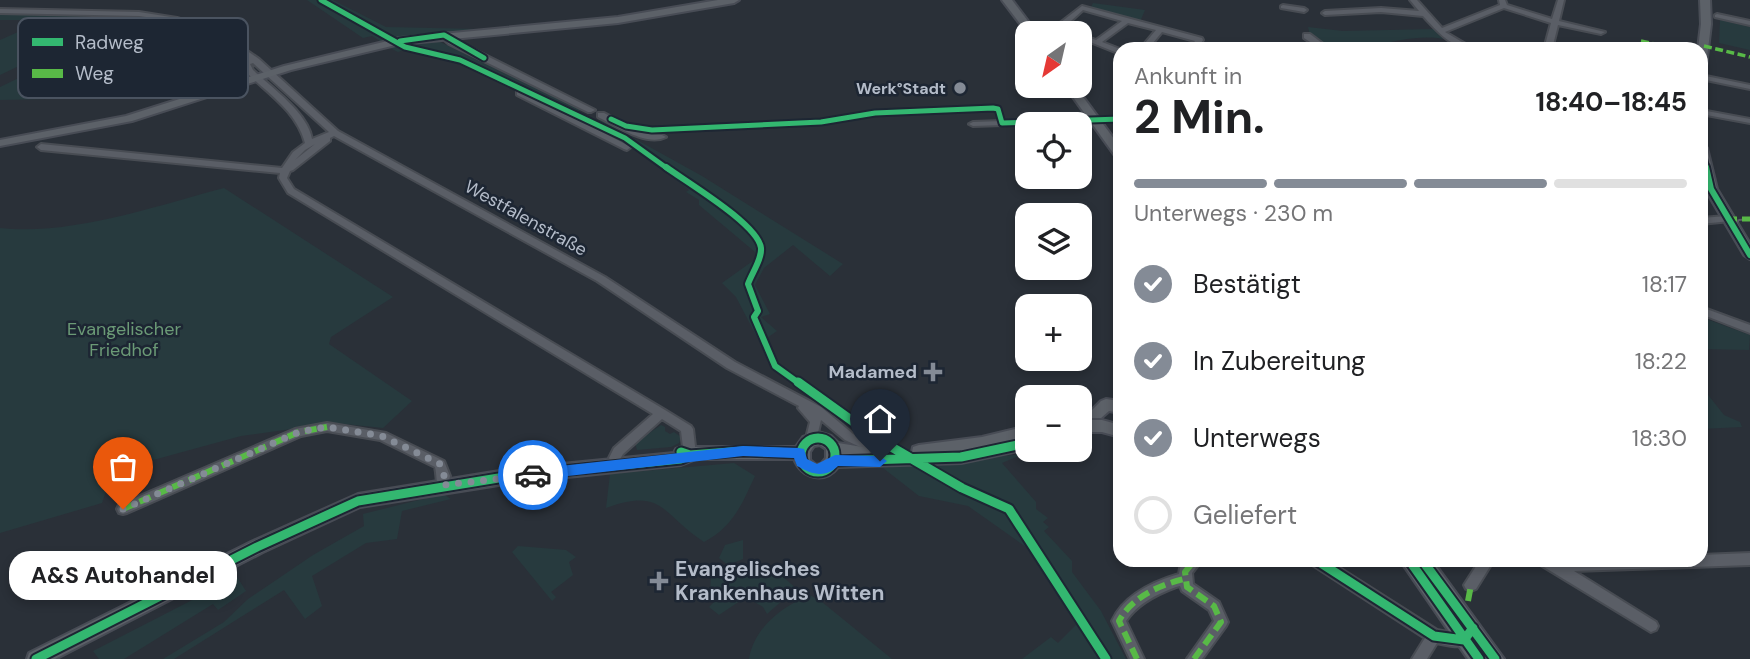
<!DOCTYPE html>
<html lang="de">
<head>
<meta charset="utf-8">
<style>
	body { margin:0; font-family:"DM Sans",sans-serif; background:#f2f2f2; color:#202124; height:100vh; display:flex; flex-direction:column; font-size:26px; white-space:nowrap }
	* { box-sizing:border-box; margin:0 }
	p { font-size:23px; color:#757577 }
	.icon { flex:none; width:38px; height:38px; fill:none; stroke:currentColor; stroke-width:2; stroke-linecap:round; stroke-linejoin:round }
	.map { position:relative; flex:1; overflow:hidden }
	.details { position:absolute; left:1113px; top:42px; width:595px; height:525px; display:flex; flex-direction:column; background:#fff; border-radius:21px; box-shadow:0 4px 10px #0003 }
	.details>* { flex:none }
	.needle { width:46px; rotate:214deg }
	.tools { position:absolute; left:1015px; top:21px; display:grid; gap:14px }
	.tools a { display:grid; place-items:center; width:77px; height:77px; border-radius:14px; background:#fff; box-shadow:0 4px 10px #0003; font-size:35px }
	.pin { position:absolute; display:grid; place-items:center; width:60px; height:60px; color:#fff; margin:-72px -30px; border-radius:50% 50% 50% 0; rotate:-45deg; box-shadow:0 0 7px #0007 }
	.pin .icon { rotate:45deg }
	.courier { position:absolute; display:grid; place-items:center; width:70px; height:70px; margin:-35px; border:5px solid #1a73e8; border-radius:50%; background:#fff; color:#222; box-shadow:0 2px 9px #0007 }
	.bubble { position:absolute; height:49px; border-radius:21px; background:#fff; box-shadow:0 4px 10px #0003; font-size:23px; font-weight:700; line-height:49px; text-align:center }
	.summary em { font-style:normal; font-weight:700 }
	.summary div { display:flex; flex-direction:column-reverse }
	.summary { display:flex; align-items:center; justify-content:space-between; height:119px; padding:0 21px }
	h1 { font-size:46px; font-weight:700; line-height:52px }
	.bar { display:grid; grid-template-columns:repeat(4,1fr); gap:10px 7px; align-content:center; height:84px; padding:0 21px }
	.bar i { height:9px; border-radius:5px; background:#e0e0e0 }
	.bar .active { background:#848b96 }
	.bar p { grid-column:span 4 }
	ol { padding:0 21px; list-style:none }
	li { display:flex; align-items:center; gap:21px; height:77px }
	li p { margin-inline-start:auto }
	li .icon { padding:7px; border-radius:50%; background:#848b96; color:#fff; stroke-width:4 }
	li:last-child { color:#757577 }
	li i { width:38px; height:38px; border:4px solid #e0e0e0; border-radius:50% }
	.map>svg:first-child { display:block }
	.green { fill:#273a3e; fill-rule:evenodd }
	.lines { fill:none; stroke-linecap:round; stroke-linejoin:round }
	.minor-casing { stroke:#484c53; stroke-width:4 }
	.major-casing { stroke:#484c55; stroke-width:4 }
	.minor { fill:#5a5e66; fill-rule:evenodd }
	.major { fill:#5c6168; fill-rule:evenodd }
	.tram { stroke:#595d64; stroke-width:2 }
	.quiet-far2 { stroke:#58b947; stroke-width:3.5; stroke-dasharray:8 3.5; stroke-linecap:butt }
	.quiet-far1 { stroke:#58b947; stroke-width:5; stroke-dasharray:10 5; stroke-linecap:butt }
	.quiet { stroke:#58b947; stroke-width:6; stroke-dasharray:12 6; stroke-linecap:butt }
	.cycleway-far2-casing { stroke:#1d2633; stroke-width:9 }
	.cycleway-far1-casing { stroke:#1d2633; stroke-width:10 }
	.cycleway-casing { stroke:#1d2633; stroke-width:13 }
	.cycleway-far2 { stroke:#33b770; stroke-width:5 }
	.cycleway-far1 { stroke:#33b770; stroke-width:6 }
	.cycleway { stroke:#33b770; stroke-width:9 }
	.route { fill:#1a73e8 }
	.done { stroke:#848b96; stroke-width:7; stroke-dasharray:0 12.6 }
	.poi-dot { fill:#848b96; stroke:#1d2633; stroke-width:2.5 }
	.labels { text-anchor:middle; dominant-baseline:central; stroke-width:5; stroke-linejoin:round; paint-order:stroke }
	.far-poi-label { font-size:16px; font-weight:bold; fill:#b4bcc9; stroke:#1d2633; text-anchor:end }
	.street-label { font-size:18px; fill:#b4bcc9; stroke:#1d2633 }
	.park-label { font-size:18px; fill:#6b9a76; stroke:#1d2633 }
	.poi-label { font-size:18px; font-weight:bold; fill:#b4bcc9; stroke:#1d2633; text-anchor:end }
	.near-poi-label { font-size:21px; font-weight:bold; fill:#b4bcc9; stroke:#1d2633; text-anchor:start }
	.key { fill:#1d2633; stroke:#4a5360; stroke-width:2 }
	.key-label { font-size:19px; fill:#b4bcc9 }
</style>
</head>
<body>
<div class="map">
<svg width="1750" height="659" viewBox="0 0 1750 659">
	<rect width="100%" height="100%" fill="#2a3038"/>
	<path class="green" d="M307,0H333L386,27L478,29L383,43L372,36L363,38Z
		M1093,3L1145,10L1139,24L1090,9Z
		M0,14C67,13 166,4 221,47L177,67L166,65L177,59L170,56L93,98L0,100V87L79,49L75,46L91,38L39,28L83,29L97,20L26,17L21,20H0ZM113,19L173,28L205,44L187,53L180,51L191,45L121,28L101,29Z
		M1720,20L1750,27V50L1719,43Z
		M1308,27L1343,31L1434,29L1443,39C1398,30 1351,65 1310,36Z
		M27,28L74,40L0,75V40Z
		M436,40L567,103L581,110L572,115L467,66L406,49L398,52L388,47Z
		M601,120L702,176L843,264L830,276L793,245L764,268L755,285L770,314L761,317L777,331L760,343L736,297L722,283L757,258L755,252L699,205V200L686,192L689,190L626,142L592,125Z
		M224,188L393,297L331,337L329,344L412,401L383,428L335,423L241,436L113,471L102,503L0,533V228C70,236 156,206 224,188Z
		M1701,317L1750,335L1749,350L1701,349Z
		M1701,386L1724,415L1740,422L1742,427L1701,429Z
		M661,425L665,427V431L670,434L674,432L681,437L679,443L671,447L637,450L635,443Z
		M1023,454L1002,463L1036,502V509L1048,518L1043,522L1049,527L1044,531L1072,561V572L1101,611L1126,659H1022L1051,637L1058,643L1076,625L1026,547L968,506L919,496L883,468Z
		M734,463L755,476C742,504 733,527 704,542C661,514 664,487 606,508L610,474Z
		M443,494L451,499L402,511L397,539L366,543L312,576L322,606L305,619L284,590L174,659H163L224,622L248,599L313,555L364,526L363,514Z
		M743,540V559L728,565L719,558L725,545Z
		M518,546L566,550L576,557L569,562L573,575L551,592L556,597L552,601L512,552Z
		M711,574H780L800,592L783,600L767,614L763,607L746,597L719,615L709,607L716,600L710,594Z
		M237,577L246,591L218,610L213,604L124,659H99L93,651Z
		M810,595L822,602L892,659H749C754,628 781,607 810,595Z"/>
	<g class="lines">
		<defs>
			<path id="minor" d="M1410,0H1417L1442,28L1500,5L1499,0H1505L1507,5L1552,19L1558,0H1564L1559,21L1605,32L1601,34L1558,25L1552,49H1544L1551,23L1504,8L1445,32L1474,49C1452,49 1437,31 1423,16L1381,12L1325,15L1322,13L1325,11L1381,8L1419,11Z
				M1283,5L1304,8L1307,10L1304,12L1281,8V6Z
				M1082,6L1202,38L1203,40L1197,49H1189L1195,41L1162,32L1148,49H1140L1156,30L1128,23L1102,42L1120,49V54L1080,38V34L1096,40L1122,21L1083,10L1061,30L1075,31V33H1052V29Z
				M0,9L139,12L177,18L220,32L259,59L338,131L605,277L735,362L821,407L853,434L888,450L890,453L888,456L884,458L845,440L821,420L815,445L811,447L807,445L805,442L810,422L798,408L799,406L727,368L597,281L334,136L330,138V141L293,170L290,171L287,178L294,189L665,410L691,426L693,429L696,455L694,458L690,460L686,458L684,455L681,431L662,419L623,454L619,461L615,463L611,461L609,458L614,448L653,414L288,193L279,178L280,173L41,150L37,147L41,144L282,168L293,152L305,143C297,112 269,94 247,73L242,64L248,59L214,36L174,21L139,16L0,13ZM253,63L329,132L312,139C308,113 272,88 253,70L250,64ZM315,144L295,160L305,150Z
				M1717,14L1750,21V25L1715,17V15Z
				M441,33H447L455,40L595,110L591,112H588L449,44L441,37Z
				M1304,34H1310L1330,49H1321L1304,38Z
				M1701,75L1750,85V89L1701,79Z
				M517,91H523L631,147L627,150L624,149L517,95Z
				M1701,110L1750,119V123L1701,114Z
				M598,113H604L642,133L662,135L666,137C647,147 616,126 598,117Z
				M1120,117V121L973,126L969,124L973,122Z
				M1727,216L1730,217L1732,219L1730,221L1701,224V218Z
				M1701,307L1750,325V333L1701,314Z
				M327,423L386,433L444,461L450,476L447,489L443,490L439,489C436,484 437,475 435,467L380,440L327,431L301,436L127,513L123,514L119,513L117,509L119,505L295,429Z
				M1750,553V565L1574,571L1656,622L1658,626L1656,630L1651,632L1539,564L1537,560H1701V555Z
				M1187,560H1202L1192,573L1193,584L1219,602L1228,622L1226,626L1202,659H1187L1214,621L1209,610L1182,591L1180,586L1176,587C1157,594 1137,604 1126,621L1144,659H1130L1112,621C1124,595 1152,582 1179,574L1180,568Z
				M1309,560H1327L1437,630L1458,634L1466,631L1471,632L1473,637C1465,651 1451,646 1437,643L1427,659H1412L1425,638L1311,564Z
				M1480,560H1494L1476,589L1471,591L1466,589L1464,585Z"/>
			<path id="major" d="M718,0H739L734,3L618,23L400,44L291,70L132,121L0,146V140L126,116L284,66L400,38L618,17Z
				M1002,0H1012L1037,33H1027Z
				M1700,0H1710L1711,24L1706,66L1701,69V49H1698L1701,24Z
				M1065,86H1075L1120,147V158L1116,157Z
				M1701,145L1707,148L1717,189L1750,244V259L1744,255L1705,189L1701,172Z
				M1106,399L1120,401V413L1109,411L1101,418H1091L1088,414L1101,401Z
				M1080,420H1102L1120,425V437L1102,432H1080Z
				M1027,426V449L961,463L838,467C824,485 802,478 794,459H696L681,465L511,483L360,507L263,552L55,659H27L29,653L251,542L358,494L511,469L674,453L676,449L682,447H796L803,437L818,432L831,436L838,443L869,448L870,454L912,452L913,447L919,445L982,437ZM820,445L826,449V458L821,464L816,465L810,460V452L814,446Z
				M1400,560H1432L1504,659H1468Z"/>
		</defs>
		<use href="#minor" class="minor-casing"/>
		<use href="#major" class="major-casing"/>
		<use href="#minor" class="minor"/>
		<use href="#major" class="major"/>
		<path class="tram" d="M1750,219L1739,220L1733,228L1750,258"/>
		<path class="quiet-far2" d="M1641,41L1660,45
			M1704,46L1750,57"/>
		<path class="quiet-far1" d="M1727,219H1750"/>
		<path class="quiet" d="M123,509L299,432L327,427
			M1468,601L1471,585
			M1137,659L1119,621C1131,598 1159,585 1184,579
			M1194,659L1221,622L1214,606L1187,587L1185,572L1195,560"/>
		<defs>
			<path id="cycleway-far2" d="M321,0L405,47L460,60L625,138L668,169
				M400,41L444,35L484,58
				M611,119L626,126L652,130L821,122L875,113L993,108L998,109L1002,123L1120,119
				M1701,148L1706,169"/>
			<path id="cycleway-far1" d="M666,167C686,182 758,224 761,248C762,259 752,273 748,284L758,311L754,317L775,366L800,384
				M1706,167L1711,189L1750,255"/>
			<path id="cycleway" d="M798,382L876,438L962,488L1009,509L1106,659
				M801 455a17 17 0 1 1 34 0a17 17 0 1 1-34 0Z
				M681,452L690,455L743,451L799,453
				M835,461L961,457L1027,443
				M1316,560L1434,636L1464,640L1473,628
				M1409,560L1479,659
				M1422,560L1495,659
				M36,659L257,547L358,501L511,476L681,459L690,455"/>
		</defs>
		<use href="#cycleway-far2" class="cycleway-far2-casing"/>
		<use href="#cycleway-far1" class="cycleway-far1-casing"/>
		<use href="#cycleway" class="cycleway-casing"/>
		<use href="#cycleway-far2" class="cycleway-far2"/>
		<use href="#cycleway-far1" class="cycleway-far1"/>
		<use href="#cycleway" class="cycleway"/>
	</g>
	<path class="route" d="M743,446L799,448L804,449L807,459L817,464L835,455L880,456L887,461L880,467L838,466C824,479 812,474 797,466L794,458L743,456L533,480L526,475L533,469Z"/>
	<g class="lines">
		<path class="done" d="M123,509L299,432L327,427L382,436L440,464L444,475L443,485L533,475"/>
	</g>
	<g class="poi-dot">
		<circle cx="960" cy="88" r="7"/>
		<path d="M929.5 361.5h7v7h7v7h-7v7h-7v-7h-7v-7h7z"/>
		<path d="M655.5 570.5h7v7h7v7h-7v7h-7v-7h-7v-7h7z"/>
	</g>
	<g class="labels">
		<g class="far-poi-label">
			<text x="946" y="88">Werk°Stadt</text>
		</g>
		<g class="street-label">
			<text transform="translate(526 218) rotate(29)">Westfalenstraße</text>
		</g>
		<g class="park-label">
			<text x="124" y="329">Evangelischer<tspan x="124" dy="21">Friedhof</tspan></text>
		</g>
		<g class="poi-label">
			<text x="917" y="372">Madamed</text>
		</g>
		<g class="near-poi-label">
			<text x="675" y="569">Evangelisches<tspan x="675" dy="24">Krankenhaus Witten</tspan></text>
		</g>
	</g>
	<rect x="18" y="18" width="230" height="80" rx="10" class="key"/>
	<rect x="32" y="38" width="31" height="8" fill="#33b770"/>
	<rect x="32" y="69" width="31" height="9" fill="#58b947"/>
	<g class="key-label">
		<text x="75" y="49">Radweg</text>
		<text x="75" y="80">Weg</text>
	</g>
</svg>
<div class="tools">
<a><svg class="needle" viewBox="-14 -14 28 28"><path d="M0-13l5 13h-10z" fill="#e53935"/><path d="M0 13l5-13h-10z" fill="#757577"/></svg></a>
<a><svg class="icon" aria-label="locate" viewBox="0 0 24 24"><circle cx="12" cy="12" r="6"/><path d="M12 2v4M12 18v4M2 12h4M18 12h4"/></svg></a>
<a><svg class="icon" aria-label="layers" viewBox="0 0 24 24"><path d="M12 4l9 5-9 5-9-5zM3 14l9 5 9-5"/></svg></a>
<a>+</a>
<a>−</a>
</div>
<div class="pin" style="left:123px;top:509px;background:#ea580c"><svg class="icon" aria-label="bag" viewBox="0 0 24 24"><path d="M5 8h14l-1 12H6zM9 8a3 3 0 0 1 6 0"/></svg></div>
<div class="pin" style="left:880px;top:461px;background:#1f2937"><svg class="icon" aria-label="home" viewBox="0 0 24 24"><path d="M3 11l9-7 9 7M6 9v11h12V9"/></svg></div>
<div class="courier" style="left:533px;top:475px"><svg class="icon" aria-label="car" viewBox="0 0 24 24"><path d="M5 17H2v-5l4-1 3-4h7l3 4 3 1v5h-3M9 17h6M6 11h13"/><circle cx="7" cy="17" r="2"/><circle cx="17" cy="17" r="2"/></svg></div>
<div class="bubble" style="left:9px;top:551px;width:228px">A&amp;S Autohandel</div>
<section class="details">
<div class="summary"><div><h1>2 Min.</h1><p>Ankunft in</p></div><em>18:40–18:45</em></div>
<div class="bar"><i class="active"></i><i class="active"></i><i class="active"></i><i></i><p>Unterwegs · 230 m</p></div>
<ol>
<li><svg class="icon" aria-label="check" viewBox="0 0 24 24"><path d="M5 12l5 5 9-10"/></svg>Bestätigt<p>18:17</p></li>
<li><svg class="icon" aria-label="check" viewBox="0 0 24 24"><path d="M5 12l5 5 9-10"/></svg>In Zubereitung<p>18:22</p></li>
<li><svg class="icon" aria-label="check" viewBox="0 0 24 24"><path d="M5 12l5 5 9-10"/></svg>Unterwegs<p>18:30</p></li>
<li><i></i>Geliefert</li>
</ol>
</section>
</div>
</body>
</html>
